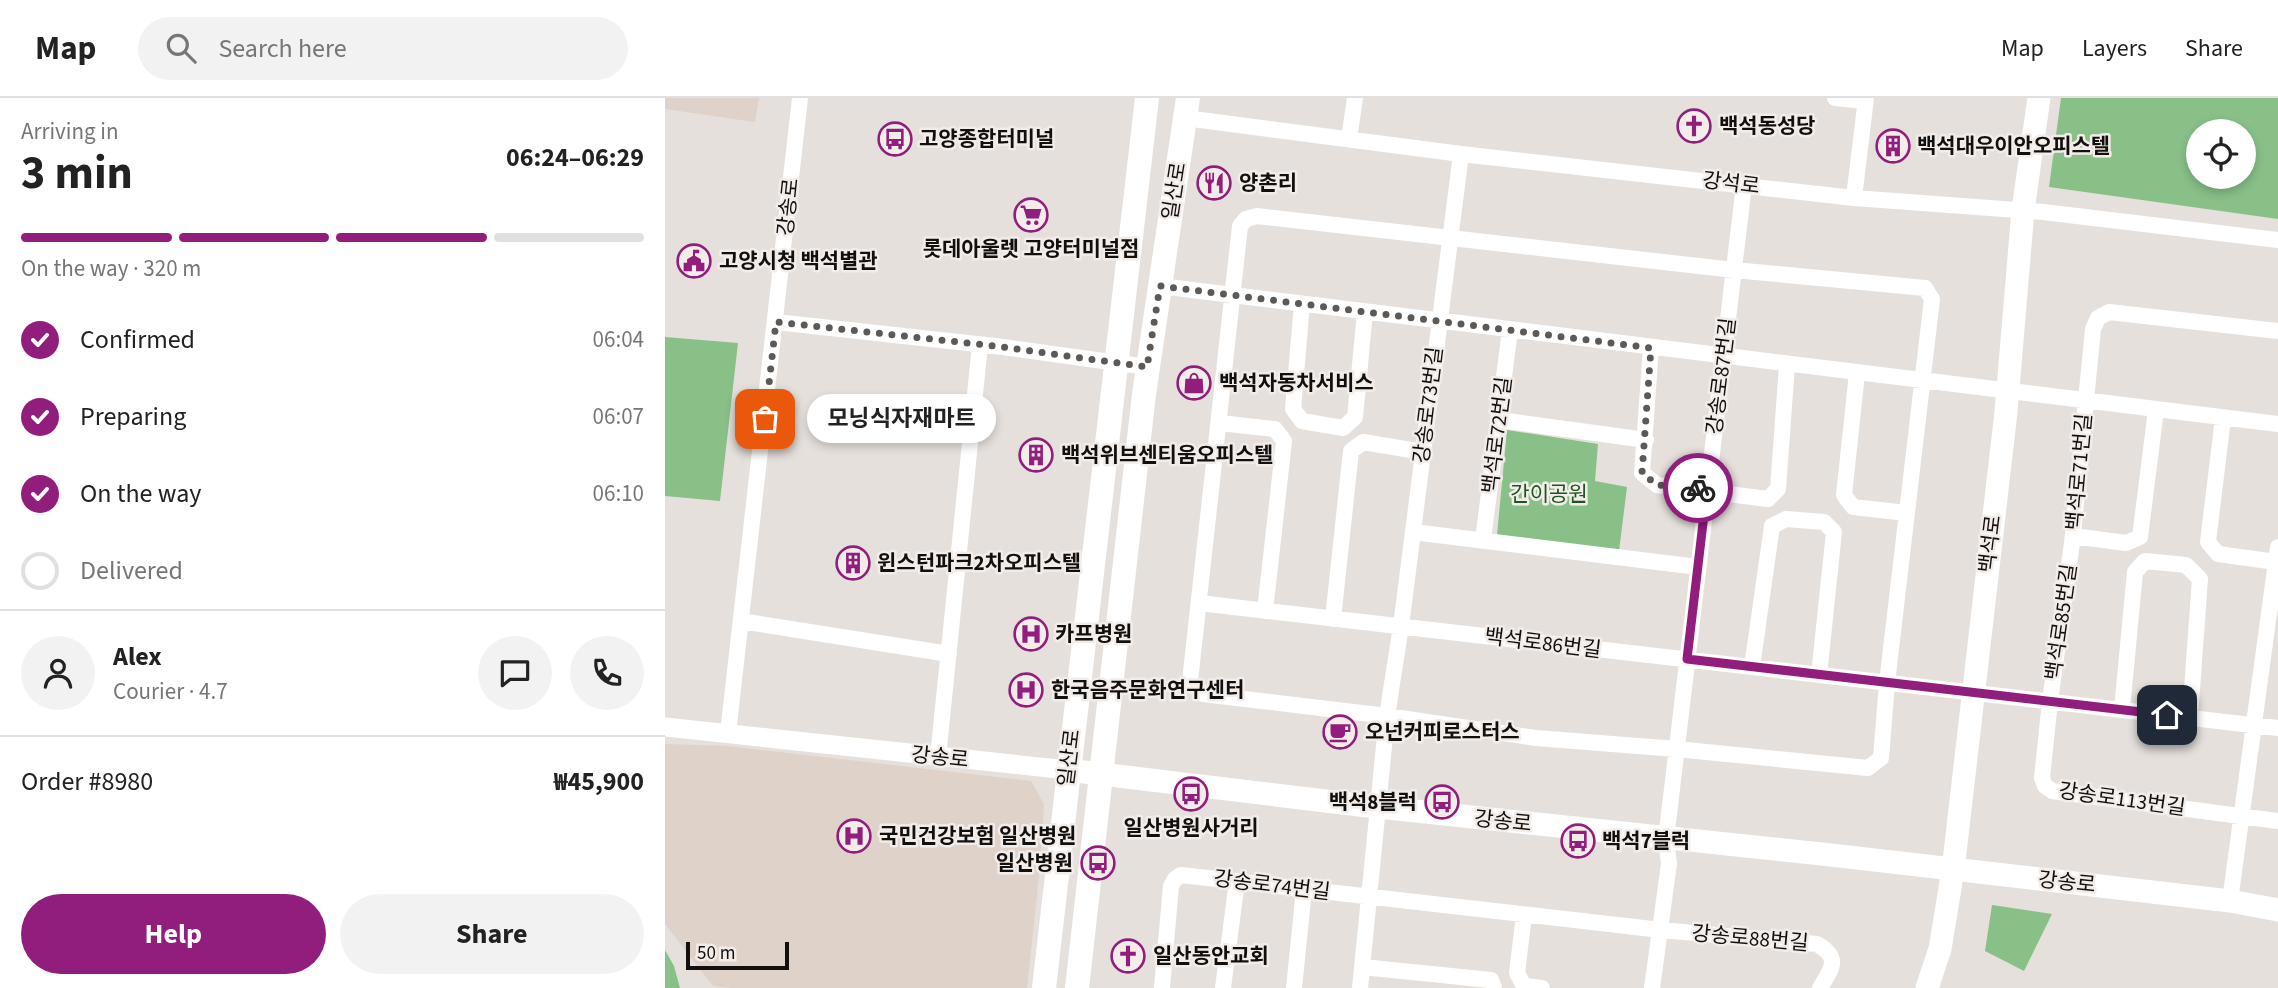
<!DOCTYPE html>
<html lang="en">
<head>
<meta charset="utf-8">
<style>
	body { margin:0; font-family:"Source Sans 3","Noto Sans KR",sans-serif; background:#f2f2f2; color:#222; height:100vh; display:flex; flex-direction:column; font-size:26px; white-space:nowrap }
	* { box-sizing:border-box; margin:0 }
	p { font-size:23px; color:#767676 }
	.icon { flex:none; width:38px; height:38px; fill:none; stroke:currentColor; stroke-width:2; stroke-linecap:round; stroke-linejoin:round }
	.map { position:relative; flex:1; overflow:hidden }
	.side { display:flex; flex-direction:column; background:#fff; width:665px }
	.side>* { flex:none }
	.tools { position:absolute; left:1521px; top:21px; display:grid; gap:14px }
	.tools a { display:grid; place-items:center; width:70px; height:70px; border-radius:50%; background:#fff; box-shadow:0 4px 10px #0003; font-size:35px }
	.scale { position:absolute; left:21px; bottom:18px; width:103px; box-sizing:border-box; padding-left:7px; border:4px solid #12100f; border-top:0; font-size:19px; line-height:24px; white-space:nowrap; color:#12100f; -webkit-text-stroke:5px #f3ede9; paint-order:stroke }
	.pin { position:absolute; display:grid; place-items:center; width:60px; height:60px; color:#fff; margin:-30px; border-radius:14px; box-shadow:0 4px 10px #0006 }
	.courier { position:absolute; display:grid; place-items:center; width:70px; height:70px; margin:-35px; border:5px solid #911d7c; border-radius:50%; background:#fff; color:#222; box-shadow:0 2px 9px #0007 }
	.bubble { position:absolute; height:49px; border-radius:24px; background:#fff; box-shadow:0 4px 10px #0003; font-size:23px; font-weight:700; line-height:49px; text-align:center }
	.headline em { font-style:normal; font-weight:700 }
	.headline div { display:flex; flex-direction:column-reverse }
	.headline { display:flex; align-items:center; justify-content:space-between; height:119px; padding:0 21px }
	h1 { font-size:46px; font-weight:700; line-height:52px }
	.bar { display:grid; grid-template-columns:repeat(4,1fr); gap:10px 7px; align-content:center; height:84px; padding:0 21px }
	.bar i { height:9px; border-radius:5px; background:#e0e0e0 }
	.bar .on { background:#911d7c }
	.bar p { grid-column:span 4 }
	.line { display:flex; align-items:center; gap:18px; padding:0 21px; border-top:2px solid #e0e0e0 }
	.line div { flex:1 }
	.round { display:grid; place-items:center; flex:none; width:74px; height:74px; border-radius:37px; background:#f2f2f2 }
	ol { padding:0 21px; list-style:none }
	li { display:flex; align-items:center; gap:21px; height:77px }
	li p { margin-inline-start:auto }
	li .icon { padding:7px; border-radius:50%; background:#911d7c; color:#fff; stroke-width:4 }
	li:last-child { color:#767676 }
	li i { width:38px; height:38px; border:4px solid #e0e0e0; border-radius:50% }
	.action { display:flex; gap:14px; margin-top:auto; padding:14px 21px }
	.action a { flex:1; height:80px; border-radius:42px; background:#911d7c; color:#fff; font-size:28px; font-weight:700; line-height:80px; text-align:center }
	.action a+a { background:#f2f2f2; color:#222 }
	header { display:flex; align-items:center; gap:42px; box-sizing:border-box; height:98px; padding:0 35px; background:#fff; border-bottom:2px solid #e0e0e0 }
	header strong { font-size:33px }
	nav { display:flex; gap:38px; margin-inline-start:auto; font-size:24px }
	.search { width:490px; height:63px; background:#f2f2f2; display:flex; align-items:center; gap:18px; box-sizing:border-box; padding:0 24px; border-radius:38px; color:#767676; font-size:26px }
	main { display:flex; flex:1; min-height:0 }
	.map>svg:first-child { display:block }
	.built { fill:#ded2c9 }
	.green { fill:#88c088; fill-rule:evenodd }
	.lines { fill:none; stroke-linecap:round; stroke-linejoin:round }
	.minor { stroke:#fff; stroke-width:16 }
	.tertiary { stroke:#fff; stroke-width:19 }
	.secondary { stroke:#fff; stroke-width:23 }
	.primary { stroke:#fff; stroke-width:24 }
	.done { stroke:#5c5957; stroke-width:7; stroke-dasharray:0 12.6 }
	.route { stroke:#911d7c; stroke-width:9 }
	.labels { text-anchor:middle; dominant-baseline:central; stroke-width:5; stroke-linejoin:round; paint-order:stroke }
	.poi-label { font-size:21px; font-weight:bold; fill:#12100f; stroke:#f3ede9; text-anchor:start }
	.street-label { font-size:21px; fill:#12100f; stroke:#f3ede9 }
	.park-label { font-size:21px; fill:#1a561e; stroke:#f3ede9 }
</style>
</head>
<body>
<header>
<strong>Map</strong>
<div class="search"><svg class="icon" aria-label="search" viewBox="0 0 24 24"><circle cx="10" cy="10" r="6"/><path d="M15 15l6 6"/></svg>Search here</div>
<nav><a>Map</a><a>Layers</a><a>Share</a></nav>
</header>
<main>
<section class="side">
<div class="headline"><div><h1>3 min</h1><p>Arriving in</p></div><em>06:24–06:29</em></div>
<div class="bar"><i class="on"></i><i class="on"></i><i class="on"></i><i></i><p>On the way · 320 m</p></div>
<ol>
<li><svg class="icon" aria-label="check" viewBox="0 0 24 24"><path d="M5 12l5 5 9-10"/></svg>Confirmed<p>06:04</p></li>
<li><svg class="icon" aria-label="check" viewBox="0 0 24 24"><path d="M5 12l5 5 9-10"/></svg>Preparing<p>06:07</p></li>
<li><svg class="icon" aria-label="check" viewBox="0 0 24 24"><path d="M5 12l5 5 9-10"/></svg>On the way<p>06:10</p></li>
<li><i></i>Delivered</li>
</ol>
<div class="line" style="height:126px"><a class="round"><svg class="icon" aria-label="person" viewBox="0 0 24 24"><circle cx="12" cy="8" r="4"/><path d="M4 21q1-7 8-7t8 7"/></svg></a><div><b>Alex</b><p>Courier · 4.7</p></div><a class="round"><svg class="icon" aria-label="chat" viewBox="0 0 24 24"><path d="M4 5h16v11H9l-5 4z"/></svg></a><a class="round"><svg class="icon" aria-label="phone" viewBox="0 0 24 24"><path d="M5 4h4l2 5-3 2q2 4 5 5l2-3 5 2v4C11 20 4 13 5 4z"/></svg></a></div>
<div class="line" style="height:91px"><div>Order #8980</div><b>₩45,900</b></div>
<div class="action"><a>Help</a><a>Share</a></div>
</section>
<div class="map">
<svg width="1613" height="890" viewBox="0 0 1613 890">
	<rect width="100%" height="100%" fill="#e5e0dc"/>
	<path class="built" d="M0,0H94L90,24L0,11Z
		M0,646L62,648L366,683L379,706L375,769L362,890H66L48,888L0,826Z"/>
	<path class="green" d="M1396,0H1613V121L1384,89ZM1533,33H1578V79H1533Z
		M0,239L73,245L55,403L0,398Z
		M842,332L933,346L930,383L962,389L954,453L832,437Z
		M1327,807L1387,816L1359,873L1320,853Z
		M0,852L9,868L15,890H0Z"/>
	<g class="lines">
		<path class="minor" d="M1170,0L1200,3
			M520,20L796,56L1189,100L1378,114L1613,142
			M684,41L690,0
			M1189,100L1201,0
			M592,118L1069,172L1260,190L1267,201L1222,585L1216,660L1203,670L1011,651L871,640L722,618L538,596L525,583L575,128L581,121Z
			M495,188L1613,326
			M637,206L628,311L637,323L678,330L690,319L700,214
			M111,224L330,248L482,269
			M1613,233L1444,214L1433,220L1428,231L1407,445L1385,603L1377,680L1380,688L1387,693L1613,723
			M986,249L977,375L992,387L1103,401L1113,391L1122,267
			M1192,275L1179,397L1188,409L1242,415
			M1558,320L1543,444L1553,456L1611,464
			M834,322L981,342
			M554,325L610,331L619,343L600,513
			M748,434L1033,469
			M1408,438L1461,445L1475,439L1491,312
			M818,442L845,232
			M534,505L1613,630
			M668,521L686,353L698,344L758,354
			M76,523L284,556
			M1087,569L1107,428L1121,421L1159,424L1169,434L1154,577
			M1457,611L1470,474L1480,463L1521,467L1535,481L1525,619
			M63,635L135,0
			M273,659L315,247
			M1565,803L1613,449
			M859,817L852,875L859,888L877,890
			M697,869L826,882L829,890
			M497,890L506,788L510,781L516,777L996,832L1152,846C1176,860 1167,870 1155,890
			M558,890L572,783
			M629,890L639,792
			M695,890L722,618L736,528L796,56
			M987,890L1004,766L1001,741L1079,87"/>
		<path class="tertiary" d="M0,629L403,672"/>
		<path class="secondary" d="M403,672L694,707L1166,757L1565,803L1613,812
			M1262,890L1275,851L1288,772L1341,314L1358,112L1374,0"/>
		<path class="primary" d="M379,890L482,0
			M412,890L479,296L523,0"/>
	</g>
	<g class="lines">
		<path class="done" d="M100,321L111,224L330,248L482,269L495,188L986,250L977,375L992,387L1033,390"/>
		<path class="route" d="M1033,390L1042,391L1022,561L1502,617"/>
	</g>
	<defs>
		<symbol id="church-ring" viewBox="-11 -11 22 22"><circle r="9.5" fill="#f3ede9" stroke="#911d7c" stroke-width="1.5"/><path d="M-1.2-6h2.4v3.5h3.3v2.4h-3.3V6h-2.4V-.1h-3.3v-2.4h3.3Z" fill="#911d7c"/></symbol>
		<symbol id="bus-ring" viewBox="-11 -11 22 22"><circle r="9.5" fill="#f3ede9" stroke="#911d7c" stroke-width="1.5"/><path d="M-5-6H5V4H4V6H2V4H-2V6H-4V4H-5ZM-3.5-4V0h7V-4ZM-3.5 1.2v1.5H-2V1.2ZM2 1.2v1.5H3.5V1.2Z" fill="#911d7c"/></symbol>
		<symbol id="building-ring" viewBox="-11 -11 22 22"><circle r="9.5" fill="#f3ede9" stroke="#911d7c" stroke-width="1.5"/><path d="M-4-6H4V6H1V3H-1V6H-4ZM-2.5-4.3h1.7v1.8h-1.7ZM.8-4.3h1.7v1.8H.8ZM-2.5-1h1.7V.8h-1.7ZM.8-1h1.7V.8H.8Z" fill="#911d7c"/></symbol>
		<symbol id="restaurant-ring" viewBox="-11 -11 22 22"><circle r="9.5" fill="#f3ede9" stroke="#911d7c" stroke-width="1.5"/><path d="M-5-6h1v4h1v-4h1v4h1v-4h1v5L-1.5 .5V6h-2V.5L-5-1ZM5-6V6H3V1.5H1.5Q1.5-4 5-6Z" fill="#911d7c"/></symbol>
		<symbol id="supermarket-ring" viewBox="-11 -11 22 22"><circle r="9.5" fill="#f3ede9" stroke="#911d7c" stroke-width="1.5"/><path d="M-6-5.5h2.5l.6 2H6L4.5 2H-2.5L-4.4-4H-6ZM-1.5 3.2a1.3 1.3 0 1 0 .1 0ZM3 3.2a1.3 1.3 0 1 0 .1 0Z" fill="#911d7c"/></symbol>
		<symbol id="civic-ring" viewBox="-11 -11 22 22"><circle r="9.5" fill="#f3ede9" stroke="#911d7c" stroke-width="1.5"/><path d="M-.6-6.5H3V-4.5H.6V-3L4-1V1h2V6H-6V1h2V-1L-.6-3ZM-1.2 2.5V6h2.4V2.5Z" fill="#911d7c"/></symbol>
		<symbol id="shop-ring" viewBox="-11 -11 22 22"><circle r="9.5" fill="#f3ede9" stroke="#911d7c" stroke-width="1.5"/><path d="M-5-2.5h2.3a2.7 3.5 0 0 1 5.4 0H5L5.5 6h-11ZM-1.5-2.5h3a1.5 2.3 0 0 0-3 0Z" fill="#911d7c"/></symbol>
		<symbol id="hospital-ring" viewBox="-11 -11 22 22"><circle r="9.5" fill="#f3ede9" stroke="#911d7c" stroke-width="1.5"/><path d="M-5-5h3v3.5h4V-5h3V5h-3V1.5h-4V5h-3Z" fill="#911d7c"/></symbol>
		<symbol id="cafe-ring" viewBox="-11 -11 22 22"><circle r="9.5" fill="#f3ede9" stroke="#911d7c" stroke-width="1.5"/><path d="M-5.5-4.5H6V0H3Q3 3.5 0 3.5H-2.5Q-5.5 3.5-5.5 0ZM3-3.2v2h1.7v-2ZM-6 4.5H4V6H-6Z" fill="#911d7c"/></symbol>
	</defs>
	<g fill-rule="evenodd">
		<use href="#church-ring" x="1010" y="9" width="38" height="38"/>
		<use href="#bus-ring" x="211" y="22" width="38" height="38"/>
		<use href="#building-ring" x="1209" y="29" width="38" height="38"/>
		<use href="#restaurant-ring" x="530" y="66" width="38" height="38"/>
		<use href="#supermarket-ring" x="347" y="98" width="38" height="38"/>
		<use href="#civic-ring" x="10" y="144" width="38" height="38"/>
		<use href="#shop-ring" x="510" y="266" width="38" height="38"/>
		<use href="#building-ring" x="352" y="338" width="38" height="38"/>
		<use href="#building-ring" x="169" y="446" width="38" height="38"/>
		<use href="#hospital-ring" x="347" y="517" width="38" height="38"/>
		<use href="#hospital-ring" x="342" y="573" width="38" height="38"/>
		<use href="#cafe-ring" x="656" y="615" width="38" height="38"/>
		<use href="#bus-ring" x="507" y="677" width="38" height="38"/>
		<use href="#bus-ring" x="758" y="685" width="38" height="38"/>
		<use href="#hospital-ring" x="170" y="719" width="38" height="38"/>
		<use href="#bus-ring" x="894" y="724" width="38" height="38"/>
		<use href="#bus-ring" x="414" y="746" width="38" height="38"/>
		<use href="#church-ring" x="444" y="839" width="38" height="38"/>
	</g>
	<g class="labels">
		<g class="poi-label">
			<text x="1054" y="28">백석동성당</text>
			<text x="254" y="41">고양종합터미널</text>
			<text x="1252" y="48">백석대우이안오피스텔</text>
			<text x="574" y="85">양촌리</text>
			<text x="366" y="151" text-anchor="middle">롯데아울렛 고양터미널점</text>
			<text x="54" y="163">고양시청 백석별관</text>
			<text x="554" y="285">백석자동차서비스</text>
			<text x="396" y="357">백석위브센티움오피스텔</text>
			<text x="212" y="465">윈스턴파크2차오피스텔</text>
			<text x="390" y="536">카프병원</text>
			<text x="386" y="592">한국음주문화연구센터</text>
			<text x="700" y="634">오넌커피로스터스</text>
			<text x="752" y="704" text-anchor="end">백석8블럭</text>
			<text x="526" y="730" text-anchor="middle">일산병원사거리</text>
			<text x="214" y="738">국민건강보험 일산병원</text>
			<text x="937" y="743">백석7블럭</text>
			<text x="408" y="765" text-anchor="end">일산병원</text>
			<text x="488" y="858">일산동안교회</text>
		</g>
		<g class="street-label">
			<text transform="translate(1066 85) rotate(7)">강석로</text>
			<text transform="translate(509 93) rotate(-81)">일산로</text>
			<text transform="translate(123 109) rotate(-84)">강송로</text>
			<text transform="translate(1056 278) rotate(-83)">강송로87번길</text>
			<text transform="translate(763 307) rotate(-83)">강송로73번길</text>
			<text transform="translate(832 337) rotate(-83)">백석로72번길</text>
			<text transform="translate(1414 374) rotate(-85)">백석로71번길</text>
			<text transform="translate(1325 446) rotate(-83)">백석로</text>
			<text transform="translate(1396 524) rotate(-82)">백석로85번길</text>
			<text transform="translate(878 545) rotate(7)">백석로86번길</text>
			<text transform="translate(275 659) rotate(6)">강송로</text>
			<text transform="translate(404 660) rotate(-83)">일산로</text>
			<text transform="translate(1457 701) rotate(8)">강송로113번길</text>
			<text transform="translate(838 723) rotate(6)">강송로</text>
			<text transform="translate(1402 784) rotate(6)">강송로</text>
			<text transform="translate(607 787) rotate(7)">강송로74번길</text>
			<text transform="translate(1085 840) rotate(5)">강송로88번길</text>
		</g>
		<g class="park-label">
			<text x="884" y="396">간이공원</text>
		</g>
	</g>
</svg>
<div class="tools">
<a><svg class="icon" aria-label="locate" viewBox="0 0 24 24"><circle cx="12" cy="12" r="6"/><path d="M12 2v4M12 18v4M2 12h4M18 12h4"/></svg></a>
</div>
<div class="scale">50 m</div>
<div class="pin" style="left:100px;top:321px;background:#ea580c"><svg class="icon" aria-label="bag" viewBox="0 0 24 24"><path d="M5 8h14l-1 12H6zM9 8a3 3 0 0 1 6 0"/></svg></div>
<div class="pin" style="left:1502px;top:617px;background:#1f2937"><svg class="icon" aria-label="home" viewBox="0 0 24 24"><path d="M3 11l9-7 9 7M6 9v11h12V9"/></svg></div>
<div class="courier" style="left:1033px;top:390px"><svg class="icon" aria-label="bike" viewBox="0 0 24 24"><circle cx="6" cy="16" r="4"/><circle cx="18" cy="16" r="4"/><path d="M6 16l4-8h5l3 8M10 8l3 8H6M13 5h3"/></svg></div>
<div class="bubble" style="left:142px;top:296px;width:189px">모닝식자재마트</div>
</div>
</main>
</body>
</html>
